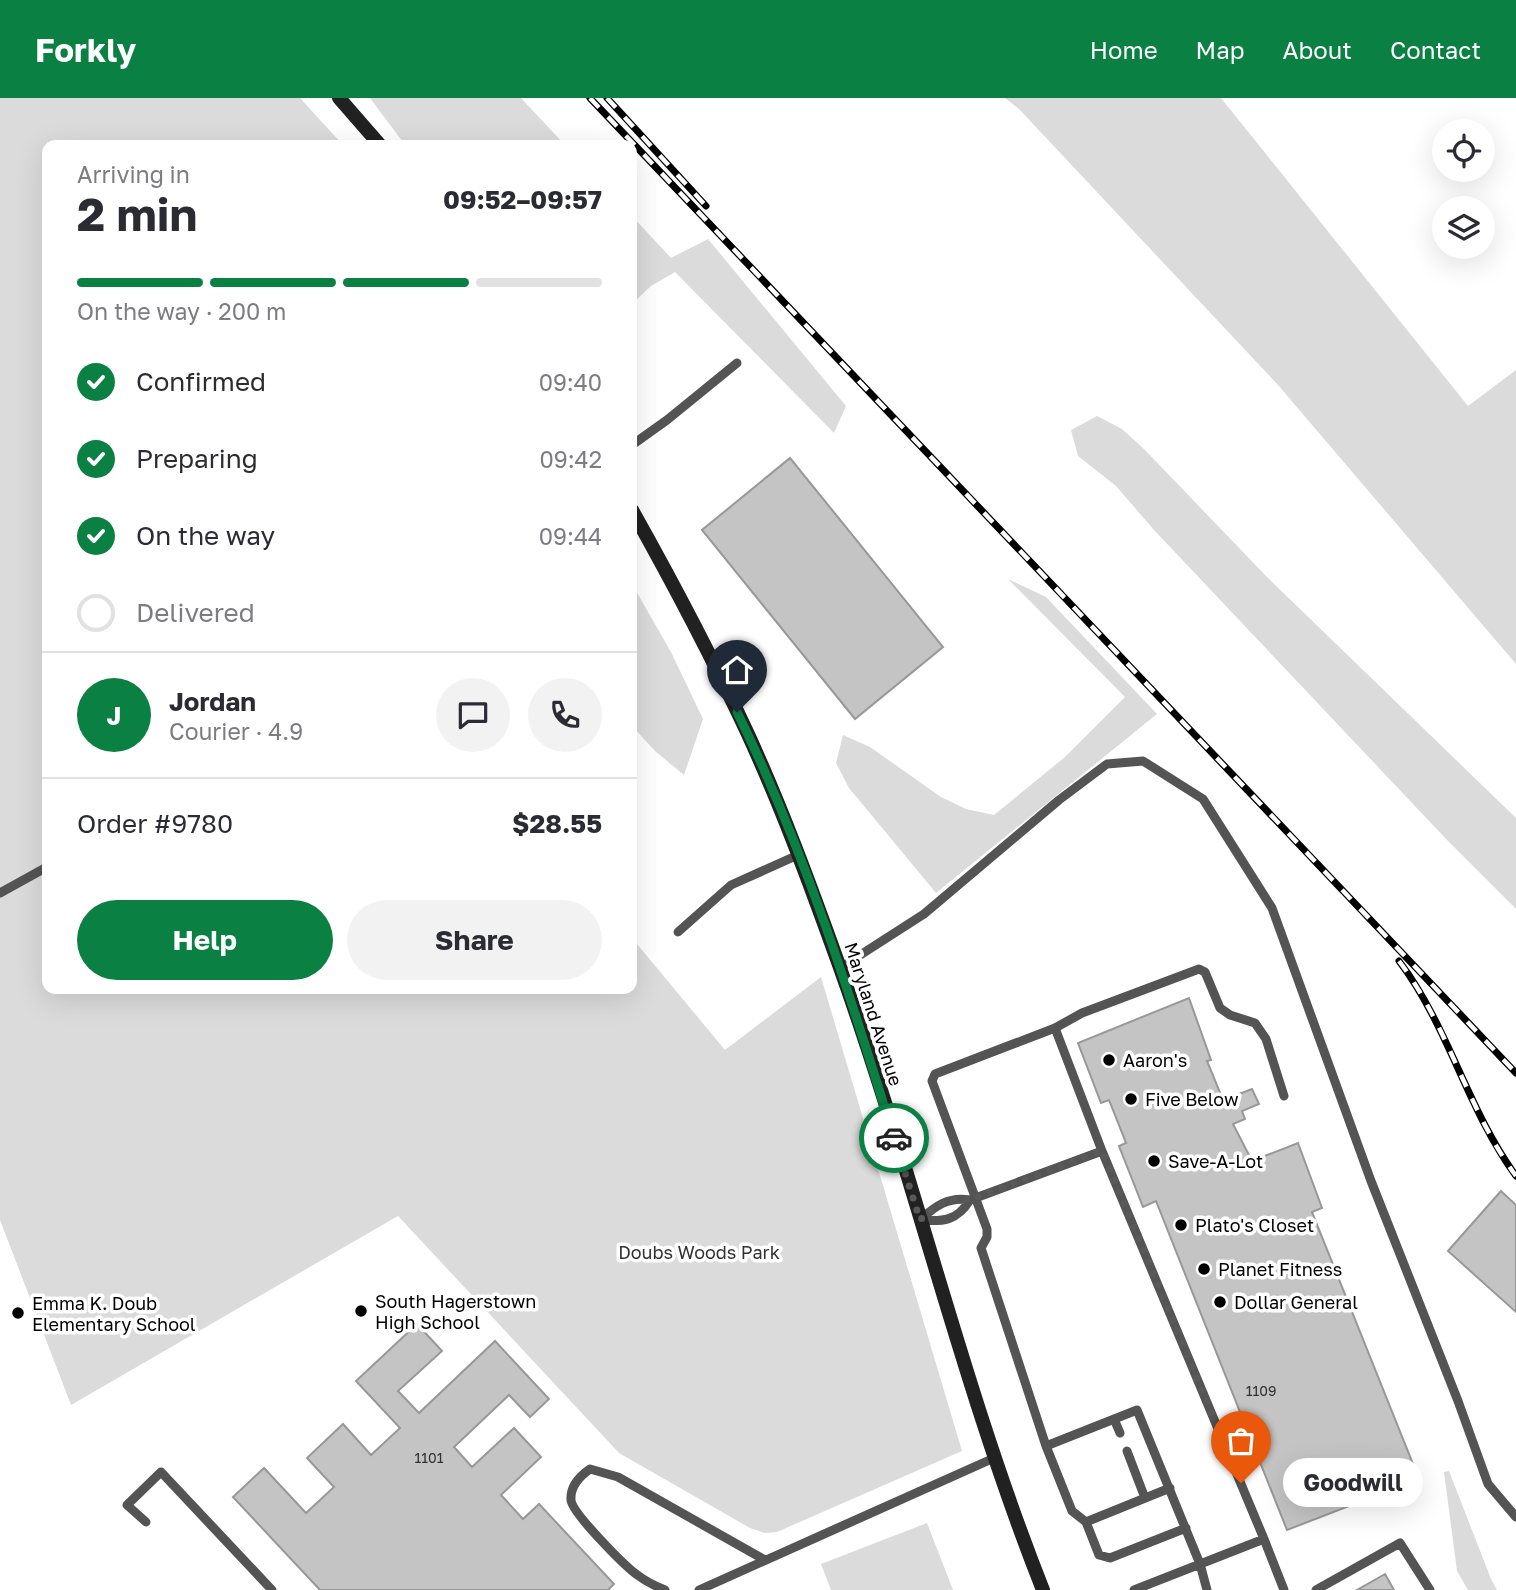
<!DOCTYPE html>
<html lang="en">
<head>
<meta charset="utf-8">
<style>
	body { margin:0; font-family:"Golos Text",sans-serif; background:#f2f2f3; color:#2b2b33; height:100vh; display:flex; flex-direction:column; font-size:26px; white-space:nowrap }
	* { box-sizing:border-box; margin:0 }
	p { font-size:23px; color:#7c7c81 }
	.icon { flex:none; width:38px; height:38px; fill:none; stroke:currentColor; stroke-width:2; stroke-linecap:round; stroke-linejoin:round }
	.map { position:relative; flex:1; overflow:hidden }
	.details { position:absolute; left:42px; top:42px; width:595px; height:854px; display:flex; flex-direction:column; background:#fff; border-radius:14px; box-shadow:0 7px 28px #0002 }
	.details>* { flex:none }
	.buttons { position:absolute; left:1432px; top:21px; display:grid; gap:14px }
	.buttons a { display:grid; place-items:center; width:63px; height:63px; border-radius:50%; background:#fff; box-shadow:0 7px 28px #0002; font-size:35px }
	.pin { position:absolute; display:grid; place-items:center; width:60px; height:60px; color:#fff; margin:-72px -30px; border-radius:50% 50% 50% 0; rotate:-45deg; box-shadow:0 0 7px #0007 }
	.pin .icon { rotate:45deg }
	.courier { position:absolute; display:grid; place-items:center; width:70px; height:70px; margin:-35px; border:5px solid #0b8043; border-radius:50%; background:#fff; color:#222; box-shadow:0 2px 9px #0007 }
	.bubble { position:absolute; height:49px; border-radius:24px; background:#fff; box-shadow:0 7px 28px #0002; font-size:23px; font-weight:700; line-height:49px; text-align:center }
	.summary em { font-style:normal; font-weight:700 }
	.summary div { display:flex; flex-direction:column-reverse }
	.summary { display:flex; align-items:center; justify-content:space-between; height:119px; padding:0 35px }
	h1 { font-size:46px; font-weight:700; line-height:52px }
	.bar { display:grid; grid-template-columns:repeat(4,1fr); gap:10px 7px; align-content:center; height:84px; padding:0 35px }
	.bar i { height:9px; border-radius:5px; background:#e1e1e2 }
	.bar .active { background:#0b8043 }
	.bar p { grid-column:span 4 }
	.line { display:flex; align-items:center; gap:18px; padding:0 35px; border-top:2px solid #e1e1e2 }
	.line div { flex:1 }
	.round { display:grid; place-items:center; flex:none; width:74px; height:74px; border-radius:37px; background:#f2f2f3 }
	ol { padding:0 35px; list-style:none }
	li { display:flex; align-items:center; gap:21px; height:77px }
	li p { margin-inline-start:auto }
	li .icon { padding:7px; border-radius:50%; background:#0b8043; color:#fff; stroke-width:4 }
	li:last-child { color:#7c7c81 }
	li i { width:38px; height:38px; border:4px solid #e1e1e2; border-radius:50% }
	.cta { display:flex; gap:14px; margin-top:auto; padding:14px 35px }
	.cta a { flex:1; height:80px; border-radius:42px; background:#0b8043; color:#fff; font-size:28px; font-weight:700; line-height:80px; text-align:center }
	.cta a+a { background:#f2f2f3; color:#2b2b33 }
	header { display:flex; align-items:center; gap:42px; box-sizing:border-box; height:98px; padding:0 35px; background:#0b8043; color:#fff }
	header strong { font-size:33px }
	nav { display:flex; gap:38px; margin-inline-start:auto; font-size:24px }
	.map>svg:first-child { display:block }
	.green { fill:#dbdbdb }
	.building { fill:#c4c4c4; stroke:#989898; stroke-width:2 }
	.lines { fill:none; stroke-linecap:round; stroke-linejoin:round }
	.lane { stroke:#545454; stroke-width:9 }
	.secondary { stroke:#212121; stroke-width:14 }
	.rail-casing { stroke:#000; stroke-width:7 }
	.rail { stroke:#fff; stroke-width:4.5; stroke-dasharray:13; stroke-linecap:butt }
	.done { stroke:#595959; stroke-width:7; stroke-dasharray:0 12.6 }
	.route { stroke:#0b8043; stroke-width:9 }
	.poi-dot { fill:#000; stroke:#fff; stroke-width:2.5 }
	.labels { text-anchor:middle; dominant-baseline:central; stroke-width:7; stroke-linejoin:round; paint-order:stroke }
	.number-label { font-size:14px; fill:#313131 }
	.street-label { font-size:18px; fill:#000; stroke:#fff }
	.poi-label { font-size:18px; fill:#000; stroke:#fff; text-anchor:start }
	.park-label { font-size:18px; fill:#323232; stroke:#fff }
</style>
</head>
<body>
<header>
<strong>Forkly</strong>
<nav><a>Home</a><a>Map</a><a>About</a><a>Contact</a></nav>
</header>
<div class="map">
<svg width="1516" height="1492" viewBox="0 0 1516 1492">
	<rect width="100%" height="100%" fill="#fff"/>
	<path class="green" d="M0,0H300L343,47H47V891H632V831L637,846L725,952L821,879L962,1353L777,1434L765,1435L750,1430L619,1355L398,1118L71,1307L0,1122Z
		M370,0H521L565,47H405Z
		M1005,0H1221L1468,308L1516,272V566L1278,287L1019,11Z
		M632,118L671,160L708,141L846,308L834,335L675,174L651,188L632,206Z
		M1097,318L1122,331L1144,351L1267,479L1516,720V811L1448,743L1154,432L1116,388L1078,358L1071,332Z
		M1008,481L1046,499L1157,616L936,795L849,690L836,665L843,637L870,649L941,699L966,711L994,717L1065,659L1125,599Z
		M632,486L671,554L703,621L684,677L655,653L632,628Z
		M1449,1373L1491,1481L1497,1492H1468L1457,1473L1444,1374Z
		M927,1425L953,1492H831L821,1466Z"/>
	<path class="building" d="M790,360L943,549L855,621L702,432Z
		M1189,900L1211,962L1207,963L1223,1002L1252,991L1259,1006L1242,1013L1245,1021L1233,1026L1252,1063L1298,1045L1322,1110L1312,1114L1419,1381L1287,1432L1156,1103L1143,1109L1119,1048L1126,1045L1109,1002L1101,1005L1078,945Z
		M1501,1093L1516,1107V1214L1448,1153Z
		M417,1226L442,1253L398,1293L419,1315L495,1243L549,1301L530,1319L509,1297L454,1349L472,1369L514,1330L541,1359L501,1397L523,1421L539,1406L614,1486L608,1492H320L233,1399L264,1370L306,1415L334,1389L307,1360L343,1326L371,1357L400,1330L356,1283Z
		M1385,1476L1394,1492H1357Z"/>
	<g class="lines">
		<path class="lane" d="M632,347L667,322L737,265
			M0,795L47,769
			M678,834L731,787L798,757
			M840,870L924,816L1059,702L1107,666L1143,663L1203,701L1272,810L1371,1083L1458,1303L1488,1386L1516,1419
			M1055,930L1082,915L1199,871L1205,874L1220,910L1230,917L1255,925L1266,941L1284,998
			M1102,1053L1055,930L935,976L932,983L987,1131V1139L981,1150L1046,1348L1072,1413L1086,1424L1170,1390
			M970,1102C957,1123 943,1124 920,1122C935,1108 949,1098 970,1102L1102,1053L1264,1441
			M1114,1321L1120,1335
			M1046,1348L1137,1312L1200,1466L1207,1492
			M1127,1353L1145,1400
			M146,1424L127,1407L161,1374L272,1492
			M1086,1424L1099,1457L1110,1460L1186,1430
			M665,1492C655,1488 645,1483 636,1476C624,1467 572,1415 571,1402C570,1389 580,1378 590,1371L618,1379L765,1462
			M699,1492L994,1360
			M1134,1492L1264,1441L1284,1492
			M1316,1492L1400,1445L1430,1492"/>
		<path class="secondary" d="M339,0L380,47
			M632,412C673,485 712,559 747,634C782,710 811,789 839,867C913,1073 962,1288 1043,1492"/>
		<defs>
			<path id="rail" d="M590,0L1516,975
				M607,0L706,108
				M1399,863C1449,929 1467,1011 1516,1078"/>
		</defs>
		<use href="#rail" class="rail-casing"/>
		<use href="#rail" class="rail"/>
	</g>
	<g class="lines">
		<path class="done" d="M894,1040L920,1122C935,1108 949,1098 970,1102L1102,1053L1241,1385"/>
		<path class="route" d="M737,614C804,750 850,896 894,1040"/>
	</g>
	<g class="poi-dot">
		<circle cx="1109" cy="962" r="7"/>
		<circle cx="1131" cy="1001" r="7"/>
		<circle cx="1154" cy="1063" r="7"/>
		<circle cx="1181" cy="1127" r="7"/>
		<circle cx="1204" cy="1171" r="7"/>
		<circle cx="1220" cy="1204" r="7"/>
		<circle cx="361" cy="1213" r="7"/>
		<circle cx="18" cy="1215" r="7"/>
	</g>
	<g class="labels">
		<g class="number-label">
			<text x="1261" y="1292">1109</text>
			<text x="429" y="1359">1101</text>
		</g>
		<g class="street-label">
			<text transform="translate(874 916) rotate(72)">Maryland Avenue</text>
		</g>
		<g class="poi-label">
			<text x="1123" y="962">Aaron's</text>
			<text x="1145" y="1001">Five Below</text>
			<text x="1168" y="1063">Save-A-Lot</text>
			<text x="1195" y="1127">Plato's Closet</text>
			<text x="1218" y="1171">Planet Fitness</text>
			<text x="375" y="1203">South Hagerstown<tspan x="375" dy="21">High School</tspan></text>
			<text x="1234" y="1204">Dollar General</text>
			<text x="32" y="1205">Emma K. Doub<tspan x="32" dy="21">Elementary School</tspan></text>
		</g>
		<g class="park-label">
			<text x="699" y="1154">Doubs Woods Park</text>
		</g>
	</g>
</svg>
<div class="buttons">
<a><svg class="icon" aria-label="locate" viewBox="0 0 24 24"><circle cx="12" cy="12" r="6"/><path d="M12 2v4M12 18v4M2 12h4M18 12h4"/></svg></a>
<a><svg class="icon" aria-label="layers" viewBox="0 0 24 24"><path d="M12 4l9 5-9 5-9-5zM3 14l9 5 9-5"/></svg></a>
</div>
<div class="pin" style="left:1241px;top:1385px;background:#ea580c"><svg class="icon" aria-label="bag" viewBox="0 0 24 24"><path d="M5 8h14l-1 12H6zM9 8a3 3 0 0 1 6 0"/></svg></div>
<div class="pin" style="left:737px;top:614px;background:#1f2937"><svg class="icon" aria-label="home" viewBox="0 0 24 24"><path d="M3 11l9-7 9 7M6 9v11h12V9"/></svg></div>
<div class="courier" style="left:894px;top:1040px"><svg class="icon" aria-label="car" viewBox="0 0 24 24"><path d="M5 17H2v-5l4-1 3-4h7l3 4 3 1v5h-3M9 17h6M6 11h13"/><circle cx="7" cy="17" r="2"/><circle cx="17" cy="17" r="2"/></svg></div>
<div class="bubble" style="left:1283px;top:1360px;width:140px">Goodwill</div>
<section class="details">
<div class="summary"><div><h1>2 min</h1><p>Arriving in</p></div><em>09:52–09:57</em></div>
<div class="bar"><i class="active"></i><i class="active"></i><i class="active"></i><i></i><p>On the way · 200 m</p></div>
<ol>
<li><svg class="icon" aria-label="check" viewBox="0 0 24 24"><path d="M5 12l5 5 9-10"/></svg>Confirmed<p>09:40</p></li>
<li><svg class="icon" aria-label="check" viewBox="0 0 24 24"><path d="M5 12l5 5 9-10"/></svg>Preparing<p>09:42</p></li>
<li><svg class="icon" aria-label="check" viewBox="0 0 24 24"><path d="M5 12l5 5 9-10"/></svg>On the way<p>09:44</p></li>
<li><i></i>Delivered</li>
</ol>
<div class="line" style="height:126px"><b class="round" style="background:#0b8043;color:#fff">J</b><div><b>Jordan</b><p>Courier · 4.9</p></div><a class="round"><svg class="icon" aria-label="chat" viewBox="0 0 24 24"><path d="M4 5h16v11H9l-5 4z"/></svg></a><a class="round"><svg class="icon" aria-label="phone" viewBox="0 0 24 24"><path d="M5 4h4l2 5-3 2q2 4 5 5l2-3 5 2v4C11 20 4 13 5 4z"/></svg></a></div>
<div class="line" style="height:91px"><div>Order #9780</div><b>$28.55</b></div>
<div class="cta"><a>Help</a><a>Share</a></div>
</section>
</div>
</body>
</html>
